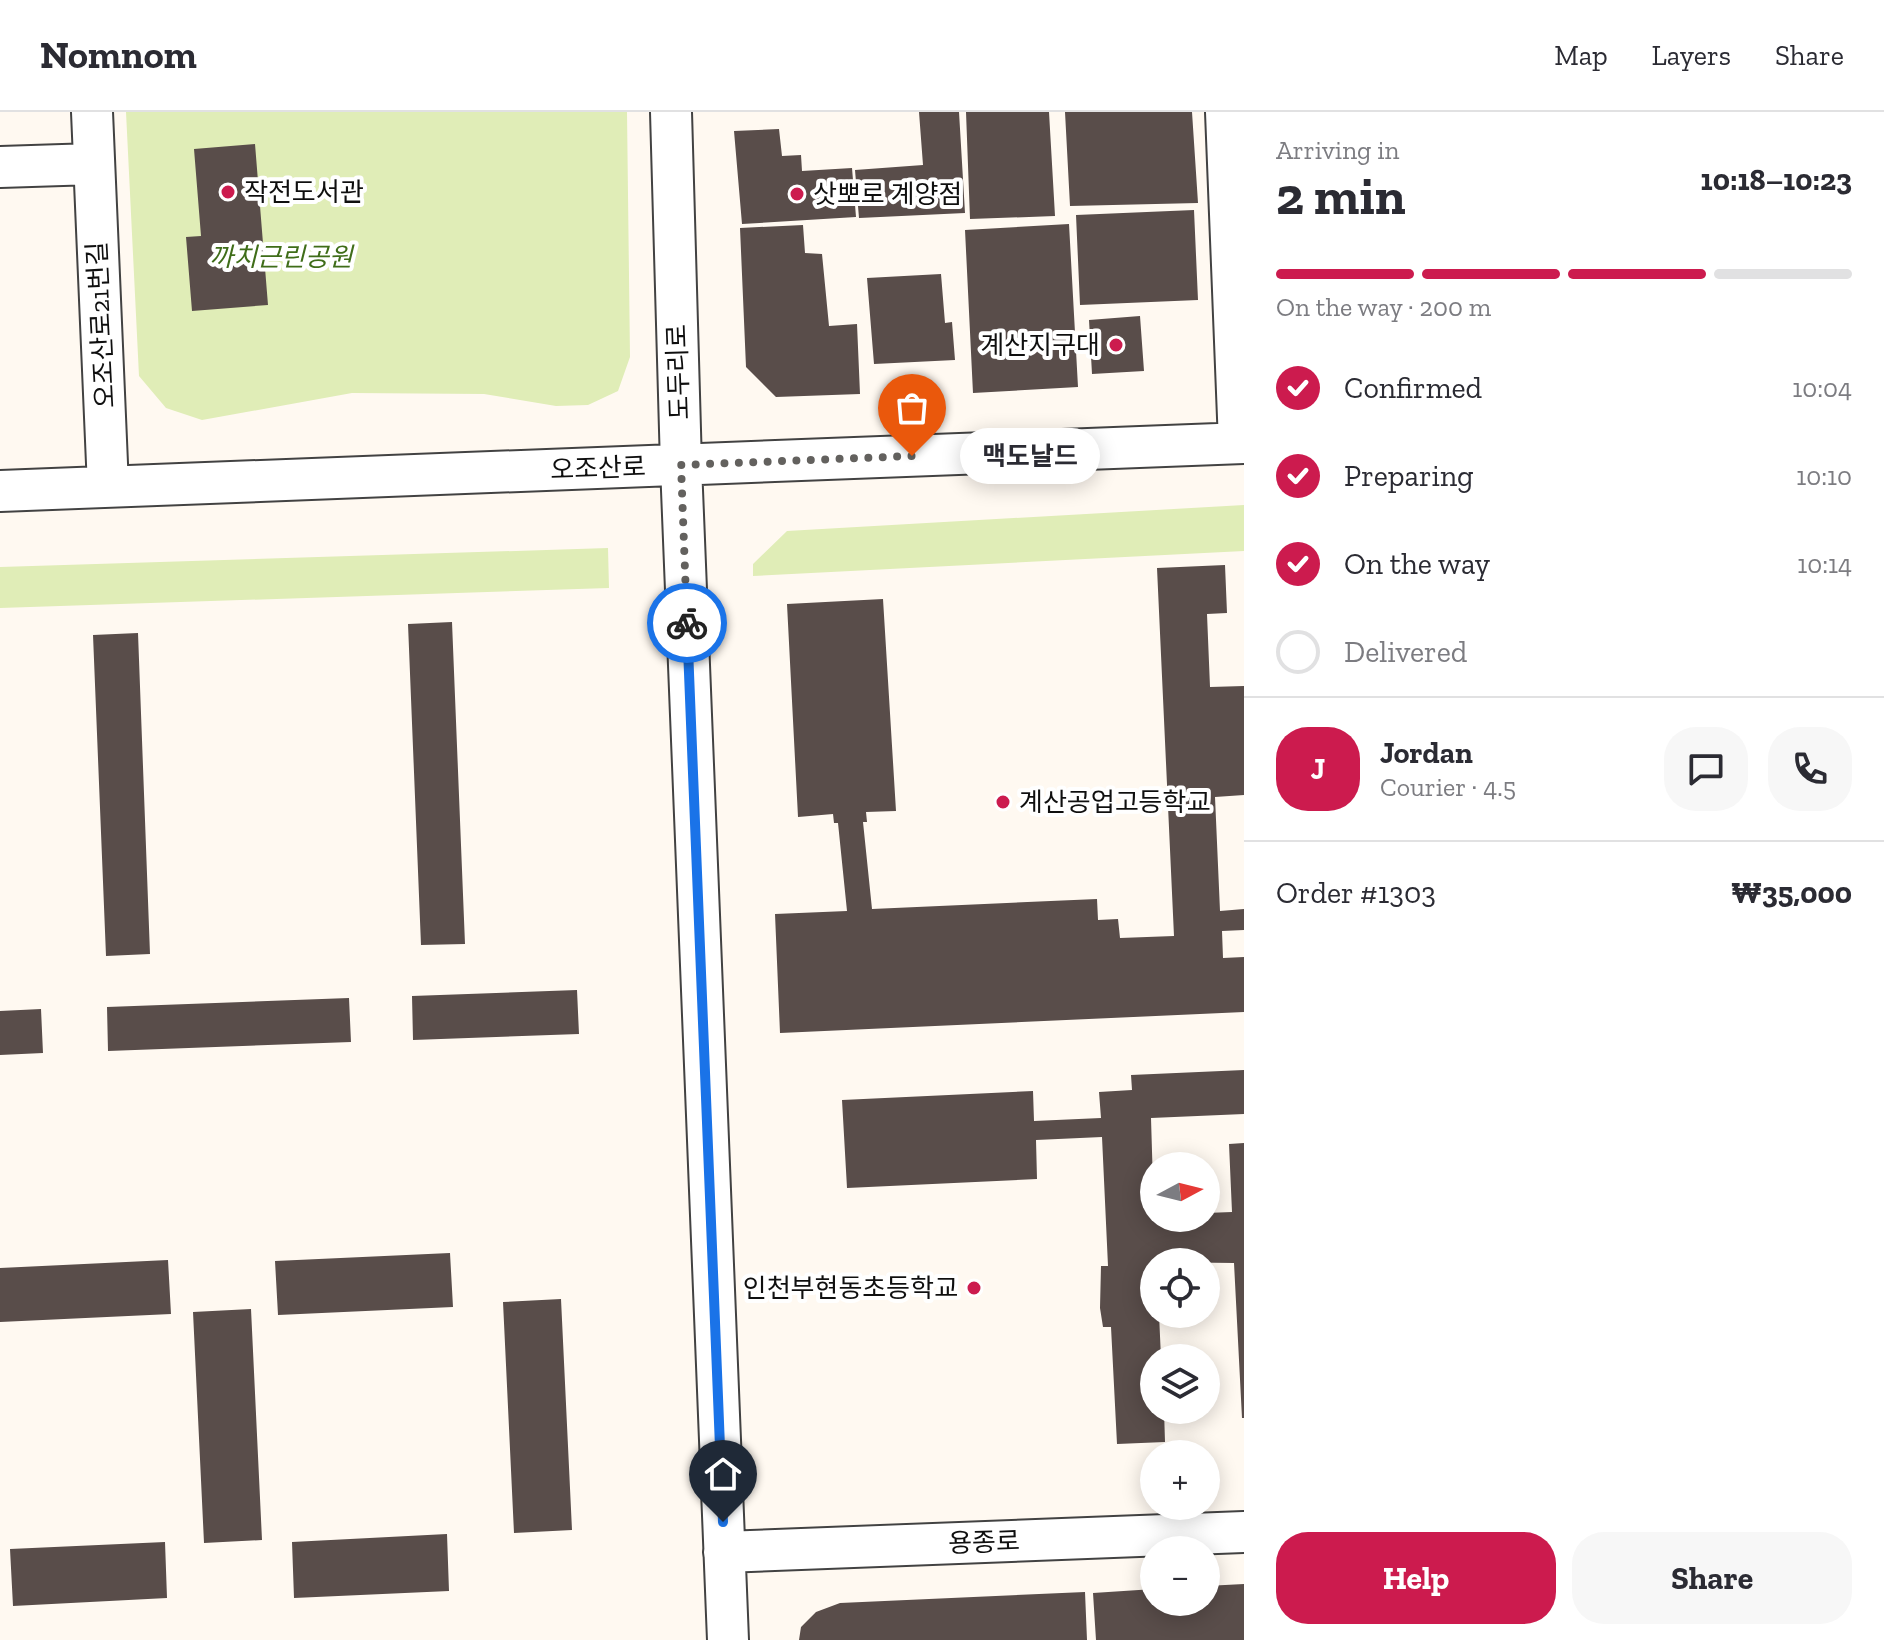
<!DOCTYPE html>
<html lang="en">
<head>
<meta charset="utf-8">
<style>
	body { margin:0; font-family:"Zilla Slab","Noto Sans KR",serif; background:#f7f7f7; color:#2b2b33; height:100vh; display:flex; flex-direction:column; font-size:30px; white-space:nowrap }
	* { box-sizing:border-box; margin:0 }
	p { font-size:26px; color:#7c7c81 }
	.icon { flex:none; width:44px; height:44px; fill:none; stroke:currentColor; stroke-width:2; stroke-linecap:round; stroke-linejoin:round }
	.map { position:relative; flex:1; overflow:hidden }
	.drawer { display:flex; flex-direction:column; background:#fff; width:640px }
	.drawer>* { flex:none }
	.needle { width:52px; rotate:83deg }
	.buttons { position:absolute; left:1140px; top:1040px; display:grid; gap:16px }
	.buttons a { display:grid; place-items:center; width:80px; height:80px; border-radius:50%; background:#fff; box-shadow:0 4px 20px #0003; font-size:40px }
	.pin { position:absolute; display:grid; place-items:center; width:68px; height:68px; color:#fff; margin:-82px -34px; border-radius:50% 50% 50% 0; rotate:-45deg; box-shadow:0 0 8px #0007 }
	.pin .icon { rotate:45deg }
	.courier { position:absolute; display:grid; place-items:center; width:80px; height:80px; margin:-40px; border:6px solid #1a73e8; border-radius:50%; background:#fff; color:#222; box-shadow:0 2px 10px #0007 }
	.bubble { position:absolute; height:56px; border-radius:28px; background:#fff; box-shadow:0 4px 20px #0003; font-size:26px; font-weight:700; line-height:56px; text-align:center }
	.summary em { font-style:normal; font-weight:700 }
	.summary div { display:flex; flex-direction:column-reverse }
	.summary { display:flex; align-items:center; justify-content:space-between; height:136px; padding:0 32px }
	h1 { font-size:52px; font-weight:700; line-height:60px }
	.bar { display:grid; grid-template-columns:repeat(4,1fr); gap:12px 8px; align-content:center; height:96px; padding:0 32px }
	.bar i { height:10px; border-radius:6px; background:#e1e1e2 }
	.bar .current { background:#cc1b4e }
	.bar p { grid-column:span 4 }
	.line { display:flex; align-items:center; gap:20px; padding:0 32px; border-top:2px solid #e1e1e2 }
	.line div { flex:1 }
	.round { display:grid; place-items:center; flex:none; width:84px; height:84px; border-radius:32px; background:#f7f7f7 }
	ol { padding:0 32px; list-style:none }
	li { display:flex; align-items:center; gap:24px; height:88px }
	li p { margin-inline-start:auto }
	li .icon { padding:8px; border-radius:50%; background:#cc1b4e; color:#fff; stroke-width:4 }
	li:last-child { color:#7c7c81 }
	li i { width:44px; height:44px; border:4px solid #e1e1e2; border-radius:50% }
	.primary-button { display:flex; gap:16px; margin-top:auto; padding:16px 32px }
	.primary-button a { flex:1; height:92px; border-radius:32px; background:#cc1b4e; color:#fff; font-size:32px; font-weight:700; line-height:92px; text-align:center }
	.primary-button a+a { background:#f7f7f7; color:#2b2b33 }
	header { display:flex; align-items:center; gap:48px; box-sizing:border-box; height:112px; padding:0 40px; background:#fff; border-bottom:2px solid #e1e1e2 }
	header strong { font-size:38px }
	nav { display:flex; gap:44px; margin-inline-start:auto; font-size:28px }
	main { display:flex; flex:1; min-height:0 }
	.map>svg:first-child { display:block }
	.green { fill:#e0edb7 }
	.building { fill:#594d4a }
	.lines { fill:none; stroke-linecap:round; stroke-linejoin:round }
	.minor-casing { stroke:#424242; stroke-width:44 }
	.minor { stroke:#fff; stroke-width:40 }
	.done { stroke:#63615e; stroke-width:8; stroke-dasharray:0 14.4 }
	.route { stroke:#1a73e8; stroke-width:10 }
	.poi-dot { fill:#cc1b4e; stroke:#fff; stroke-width:3 }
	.labels { text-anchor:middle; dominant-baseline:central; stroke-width:8; stroke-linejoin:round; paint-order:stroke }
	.poi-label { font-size:26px; fill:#0f0f0f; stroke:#fff; text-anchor:start }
	.park-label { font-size:26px; font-style:italic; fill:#3f6d19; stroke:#fff }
	.street-label { font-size:26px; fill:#0f0f0f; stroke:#fff }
</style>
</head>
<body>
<header>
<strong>Nomnom</strong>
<nav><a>Map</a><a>Layers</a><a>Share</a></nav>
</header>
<main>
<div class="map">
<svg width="1244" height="1528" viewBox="0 0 1244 1528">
	<rect width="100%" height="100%" fill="#fff9f1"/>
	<path class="green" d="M126,0H627L630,245L618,279L588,293L556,294L484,282L352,281L202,308L166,296L139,264Z
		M1244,393V439L753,464V452L787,419Z
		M608,436L609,476L0,496V455Z"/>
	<path class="building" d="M919,0H959L965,101L859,106L855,58L923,53Z
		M966,0H1049L1055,104L970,107Z
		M1065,0H1192L1198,91L1070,94Z
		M779,17L782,44L801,43L802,59L852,56L856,105L742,112L734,19Z
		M255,32L268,193L192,199L186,125L201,124L194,37Z
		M1194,98L1198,188L1080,193L1076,103Z
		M1069,112L1078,275L973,281L965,118Z
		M803,113L805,141L822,142L829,214L857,212L860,282L776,285L746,255L740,116Z
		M941,162L945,211L952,210L955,248L874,252L867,166Z
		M1140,204L1144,259L1092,262L1089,208Z
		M1225,453L1227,501L1207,502L1210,575L1244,574V683L1215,685L1220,799L1244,797V818L1222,819L1223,846L1244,845V900L780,921L775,802L847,799L838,711H834L833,702L798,705L787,492L883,487L896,699L866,700L867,710H863L872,797L1097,787L1098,808L1118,807L1120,826L1174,824L1157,456Z
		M452,510L465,832L421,833L408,512Z
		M138,521L150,842L106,844L93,523Z
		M577,878L579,922L413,928L412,884Z
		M349,886L351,930L108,939L107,895Z
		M41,897L43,941L0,943V899Z
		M1244,958V1002L1151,1006L1154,1106H1206V1101L1232,1100L1229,1032L1244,1031V1306H1242L1234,1151L1154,1150V1202H1159L1161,1246H1154V1298H1164L1165,1330L1117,1332L1111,1215H1103L1100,1196L1101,1154H1108L1102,1025L1036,1028L1037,1067L847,1076L842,988L1033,979L1034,1009L1101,1006L1099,980L1132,978L1131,963Z
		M450,1141L453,1195L278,1203L275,1149Z
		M168,1148L171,1202L0,1210V1156Z
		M561,1187L572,1418L514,1421L503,1190Z
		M251,1197L262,1428L204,1431L193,1200Z
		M447,1422L449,1479L294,1486L292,1430Z
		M165,1430L167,1486L13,1494L10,1437Z
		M1244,1472V1528H1096L1093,1481L1154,1477V1490H1206V1474Z
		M1085,1480L1087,1528H799L801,1515L816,1500L840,1491Z"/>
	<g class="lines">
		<defs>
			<path id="minor" d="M92,0L108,375
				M671,0L681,353L728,1528
				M1226,0L1239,331
				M0,55L94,52
				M0,379L1244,331
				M724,1440L1244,1420"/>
		</defs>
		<use href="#minor" class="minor-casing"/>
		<use href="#minor" class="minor"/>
	</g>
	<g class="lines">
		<path class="done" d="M687,511L681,353L912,344"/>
		<path class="route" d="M687,511L723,1410"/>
	</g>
	<g class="poi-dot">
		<circle cx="228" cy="80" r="8"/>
		<circle cx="797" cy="82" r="8"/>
		<circle cx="1116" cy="233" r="8"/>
		<circle cx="1003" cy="690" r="8"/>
		<circle cx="974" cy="1176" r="8"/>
	</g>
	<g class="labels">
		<g class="poi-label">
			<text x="244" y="80">작전도서관</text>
			<text x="813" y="82">삿뽀로 계양점</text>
			<text x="1100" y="233" text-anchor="end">계산지구대</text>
			<text x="1019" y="690">계산공업고등학교</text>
			<text x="958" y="1176" text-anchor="end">인천부현동초등학교</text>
		</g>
		<g class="park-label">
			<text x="281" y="145">까치근린공원</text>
		</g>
		<g class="street-label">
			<text transform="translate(101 213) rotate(-93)">오조산로21번길</text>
			<text transform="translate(678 260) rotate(-92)">도두리로</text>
			<text transform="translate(598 356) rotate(-2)">오조산로</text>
			<text transform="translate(984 1430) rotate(-2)">용종로</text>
		</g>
	</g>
</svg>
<div class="buttons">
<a><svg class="needle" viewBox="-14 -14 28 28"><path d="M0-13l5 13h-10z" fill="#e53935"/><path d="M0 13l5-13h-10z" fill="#7c7c81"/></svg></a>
<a><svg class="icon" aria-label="locate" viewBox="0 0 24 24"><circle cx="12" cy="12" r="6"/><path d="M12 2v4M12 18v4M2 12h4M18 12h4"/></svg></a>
<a><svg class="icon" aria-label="layers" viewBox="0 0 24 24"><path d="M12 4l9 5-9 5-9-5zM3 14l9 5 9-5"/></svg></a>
<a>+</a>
<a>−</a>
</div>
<div class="pin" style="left:912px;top:344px;background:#ea580c"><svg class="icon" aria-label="bag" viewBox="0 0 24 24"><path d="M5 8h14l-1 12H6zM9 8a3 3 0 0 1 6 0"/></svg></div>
<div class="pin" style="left:723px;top:1410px;background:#1f2937"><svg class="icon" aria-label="home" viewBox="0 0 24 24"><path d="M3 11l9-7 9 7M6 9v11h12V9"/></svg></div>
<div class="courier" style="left:687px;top:511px"><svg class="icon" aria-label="bike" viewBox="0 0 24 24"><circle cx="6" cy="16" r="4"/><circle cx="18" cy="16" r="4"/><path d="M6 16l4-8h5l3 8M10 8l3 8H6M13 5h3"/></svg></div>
<div class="bubble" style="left:960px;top:316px;width:140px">맥도날드</div>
</div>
<section class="drawer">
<div class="summary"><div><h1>2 min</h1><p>Arriving in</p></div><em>10:18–10:23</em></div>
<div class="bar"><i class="current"></i><i class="current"></i><i class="current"></i><i></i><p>On the way · 200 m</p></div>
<ol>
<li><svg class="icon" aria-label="check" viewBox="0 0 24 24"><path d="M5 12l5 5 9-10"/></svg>Confirmed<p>10:04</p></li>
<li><svg class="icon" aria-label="check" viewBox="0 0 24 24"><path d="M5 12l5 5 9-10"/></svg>Preparing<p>10:10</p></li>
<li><svg class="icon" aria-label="check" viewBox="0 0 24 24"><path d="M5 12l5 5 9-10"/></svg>On the way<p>10:14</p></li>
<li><i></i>Delivered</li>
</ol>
<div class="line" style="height:144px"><b class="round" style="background:#cc1b4e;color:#fff">J</b><div><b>Jordan</b><p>Courier · 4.5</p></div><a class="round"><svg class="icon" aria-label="chat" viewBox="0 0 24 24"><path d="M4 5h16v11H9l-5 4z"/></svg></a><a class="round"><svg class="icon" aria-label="phone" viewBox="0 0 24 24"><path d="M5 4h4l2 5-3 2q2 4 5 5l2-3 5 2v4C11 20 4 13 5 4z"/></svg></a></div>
<div class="line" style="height:104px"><div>Order #1303</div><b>₩35,000</b></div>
<div class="primary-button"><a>Help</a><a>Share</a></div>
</section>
</main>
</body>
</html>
